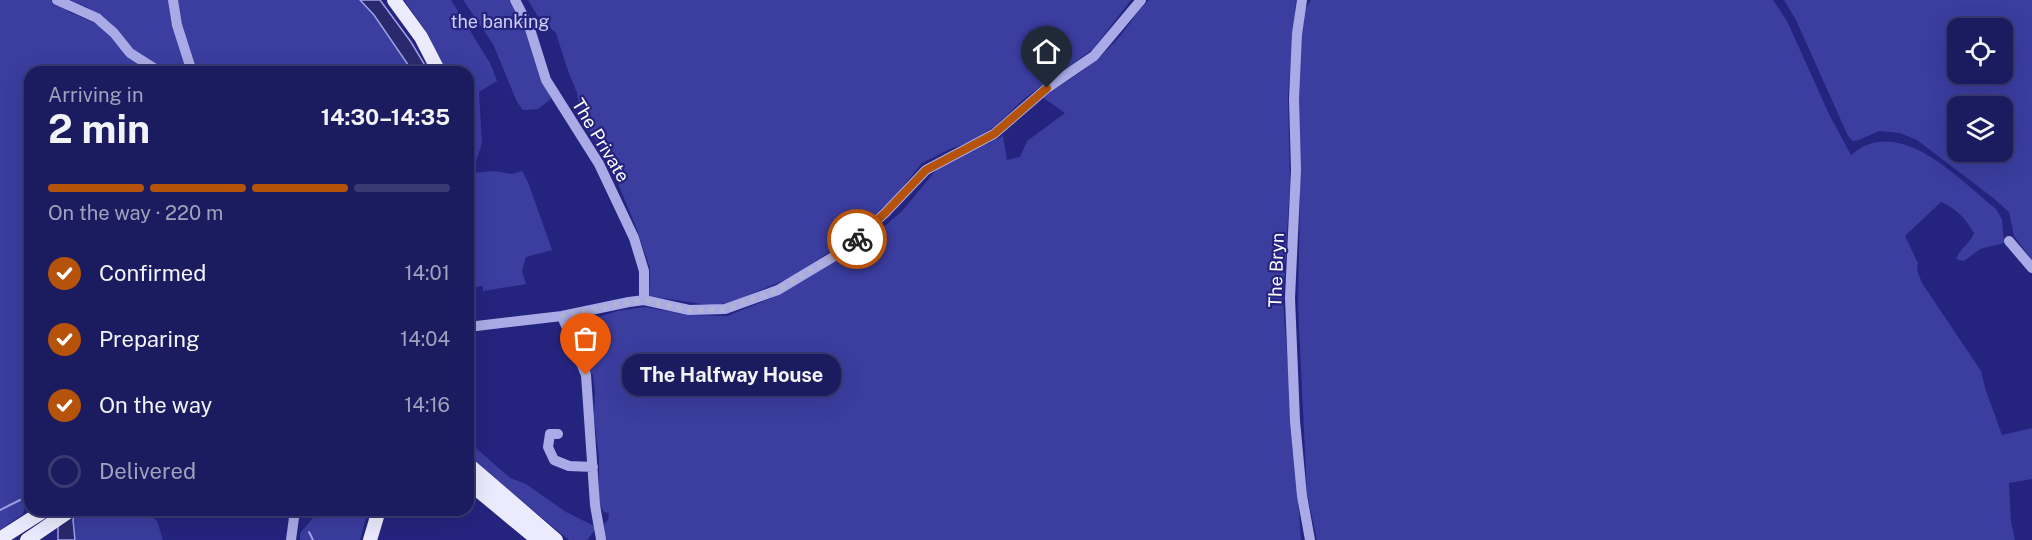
<!DOCTYPE html>
<html lang="en">
<head>
<meta charset="utf-8">
<style>
	body { margin:0; font-family:"Public Sans",sans-serif; background:#242465; color:#f1f3f6; height:100vh; display:flex; flex-direction:column; font-size:22px; white-space:nowrap }
	* { box-sizing:border-box; margin:0 }
	p { font-size:20px; color:#a0a1bd }
	.icon { flex:none; width:33px; height:33px; fill:none; stroke:currentColor; stroke-width:2; stroke-linecap:round; stroke-linejoin:round }
	.map { position:relative; flex:1; overflow:hidden }
	.drawer { position:absolute; left:24px; top:66px; width:450px; height:450px; display:flex; flex-direction:column; background:#1b1b5f; border-radius:18px; box-shadow:0 6px 24px #0002,0 0 0 2px #393974 }
	.drawer>* { flex:none }
	.tools { position:absolute; left:1947px; top:18px; display:grid; gap:12px }
	.tools a { display:grid; place-items:center; width:66px; height:66px; border-radius:12px; background:#1b1b5f; box-shadow:0 6px 24px #0002,0 0 0 2px #393974; font-size:30px }
	.pin { position:absolute; display:grid; place-items:center; width:51px; height:51px; color:#fff; margin:-62px -26px; border-radius:50% 50% 50% 0; rotate:-45deg; box-shadow:0 0 6px #0007 }
	.pin .icon { rotate:45deg }
	.courier { position:absolute; display:grid; place-items:center; width:60px; height:60px; margin:-30px; border:4px solid #b45309; border-radius:50%; background:#fff; color:#222; box-shadow:0 2px 8px #0007 }
	.bubble { position:absolute; height:42px; border-radius:18px; background:#1b1b5f; box-shadow:0 6px 24px #0002,0 0 0 2px #393974; font-size:20px; font-weight:700; line-height:42px; text-align:center }
	.headline em { font-style:normal; font-weight:700 }
	.headline div { display:flex; flex-direction:column-reverse }
	.headline { display:flex; align-items:center; justify-content:space-between; height:102px; padding:0 24px }
	h1 { font-size:39px; font-weight:700; line-height:45px }
	.bar { display:grid; grid-template-columns:repeat(4,1fr); gap:9px 6px; align-content:center; height:72px; padding:0 24px }
	.bar i { height:8px; border-radius:4px; background:#393974 }
	.bar .on { background:#b45309 }
	.bar p { grid-column:span 4 }
	ol { padding:0 24px; list-style:none }
	li { display:flex; align-items:center; gap:18px; height:66px }
	li p { margin-inline-start:auto }
	li .icon { padding:6px; border-radius:50%; background:#b45309; color:#fff; stroke-width:4 }
	li:last-child { color:#a0a1bd }
	li i { width:33px; height:33px; border:3px solid #393974; border-radius:50% }
	.map>svg:first-child { display:block }
	.green { fill:#3b3d9f; fill-rule:evenodd }
	.water { fill:#2a296e; stroke:#9ea0e7; stroke-width:1.5 }
	.lines { fill:none; stroke-linecap:round; stroke-linejoin:round }
	.stream { stroke:#9ea0e7; stroke-width:2 }
	.minor { stroke:#aaabe6; stroke-width:10 }
	.major { stroke:#ecebfd; stroke-width:14 }
	.major-bridge { stroke:#ecebfd; stroke-width:14 }
	.done { stroke:#b2b2d2; stroke-width:6; stroke-dasharray:0 10.8 }
	.route { stroke:#b45309; stroke-width:8 }
	.labels { text-anchor:middle; dominant-baseline:central; stroke-width:4.5; stroke-linejoin:round; paint-order:stroke }
	.park-label { font-size:18px; fill:#cdcef5; stroke:#24247f }
	.street-label { font-size:18px; fill:#fff; stroke:#24247f }
</style>
</head>
<body>
<div class="map">
<svg width="2032" height="540" viewBox="0 0 2032 540">
	<rect width="100%" height="100%" fill="#24247f"/>
	<path class="green" d="M0,0H51L69,12L93,22L103,28L128,57L153,72H30V487L23,514L0,530Z
		M70,0H170L187,72H170L136,54L126,46L110,22L87,7Z
		M178,0H360L374,15L413,72H195L183,33Z
		M404,0H451L490,63L497,81L479,92L482,143L472,173L493,171L512,174L522,171L528,182L552,250L526,257L522,271L526,284L483,291V286L468,288V72H445L428,34Z
		M463,0H509L527,30L538,66L551,99L538,109L523,110L517,102L493,44Z
		M528,0H1131L1093,49L1025,98L995,126L975,140L950,149L922,163L895,196L850,237L819,259L787,279L742,298L715,306L649,296L650,268L636,227L619,186L615,168L581,119L577,93L567,68L556,33L537,15Z
		M1149,0H1296L1288,96L1290,184L1283,301L1301,540H607L603,536L604,524L608,520L609,513L604,512L599,504V458L594,417L595,392L593,375L586,368L581,356L572,325L618,311L645,307L688,315L727,316L772,298L868,241L903,210L937,169L1003,136L1007,160L1020,157L1027,141L1065,113L1042,97C1065,82 1091,68 1110,47C1125,33 1134,14 1149,0Z
		M1311,0H1773L1787,21L1829,114L1851,155C1899,113 1959,179 1996,209L2002,219L2004,243L1980,249L1964,261L1956,259C1960,248 1970,244 1974,233C1965,218 1957,209 1941,202L1905,236L1918,263L1917,270L1922,283L1981,371L1985,388L2002,435L2032,428V479L2009,483L2011,522L2015,540H1317L1307,494L1298,306L1300,198L1297,116L1303,13Z
		M1784,0H2032V260L2014,236L2009,212L1992,197L1917,140L1900,133L1879,131L1859,140L1853,141L1848,136L1796,20ZM1958,28H2002V74H1958ZM2002,106V152H1958V106Z
		M468,441L510,478L526,484L566,512L594,526L595,530L587,540H569L495,479L468,454Z
		M75,510H142L157,521L163,540H75L73,520Z
		M320,510H368L360,540H300V533Z"/>
	<path class="water" d="M360,0H380L411,42L429,72H413L374,15Z
		M58,510H75L73,520L75,540H58Z"/>
	<g class="lines">
		<path class="stream" d="M0,510L20,500
			M309,532L313,540"/>
		<path class="minor" d="M57,0L97,18L114,33L130,53L160,72
			M173,0L177,25L192,72
			M515,0L530,29L546,80L599,164L634,238L644,271V300
			M1302,0L1297,34L1294,99L1296,170L1290,298L1295,421L1302,496L1310,540
			M2009,241L2032,268
			M562,316L586,375L595,505L601,539
			M468,327L562,316L629,302L644,300L689,310L725,309L778,290L843,251L885,213L926,170L994,134L1047,88L1094,56L1141,0
			M558,434H550L548,447L554,460L569,466L593,467
			M291,540L295,510"/>
		<path class="major" d="M394,0L421,37L439,72
			M468,464L556,540
			M468,482L538,540
			M370,540L379,510"/>
		<path class="major-bridge" d="M3,537L45,510
			M27,540L71,510"/>
	</g>
	<g class="lines">
		<path class="done" d="M586,375L562,316L629,302L644,300L689,310L725,309L778,290L843,251L857,239"/>
		<path class="route" d="M857,239L885,213L926,170L994,134L1047,88"/>
	</g>
	<g class="labels">
		<g class="park-label">
			<text x="500" y="21">the banking</text>
		</g>
		<g class="street-label">
			<text transform="translate(601 140) rotate(59)">The Private</text>
			<text transform="translate(1276 270) rotate(-88)">The Bryn</text>
		</g>
	</g>
</svg>
<div class="tools">
<a><svg class="icon" aria-label="locate" viewBox="0 0 24 24"><circle cx="12" cy="12" r="6"/><path d="M12 2v4M12 18v4M2 12h4M18 12h4"/></svg></a>
<a><svg class="icon" aria-label="layers" viewBox="0 0 24 24"><path d="M12 4l9 5-9 5-9-5zM3 14l9 5 9-5"/></svg></a>
</div>
<div class="pin" style="left:586px;top:375px;background:#ea580c"><svg class="icon" aria-label="bag" viewBox="0 0 24 24"><path d="M5 8h14l-1 12H6zM9 8a3 3 0 0 1 6 0"/></svg></div>
<div class="pin" style="left:1047px;top:88px;background:#1f2937"><svg class="icon" aria-label="home" viewBox="0 0 24 24"><path d="M3 11l9-7 9 7M6 9v11h12V9"/></svg></div>
<div class="courier" style="left:857px;top:239px"><svg class="icon" aria-label="bike" viewBox="0 0 24 24"><circle cx="6" cy="16" r="4"/><circle cx="18" cy="16" r="4"/><path d="M6 16l4-8h5l3 8M10 8l3 8H6M13 5h3"/></svg></div>
<div class="bubble" style="left:622px;top:354px;width:219px">The Halfway House</div>
<section class="drawer">
<div class="headline"><div><h1>2 min</h1><p>Arriving in</p></div><em>14:30–14:35</em></div>
<div class="bar"><i class="on"></i><i class="on"></i><i class="on"></i><i></i><p>On the way · 220 m</p></div>
<ol>
<li><svg class="icon" aria-label="check" viewBox="0 0 24 24"><path d="M5 12l5 5 9-10"/></svg>Confirmed<p>14:01</p></li>
<li><svg class="icon" aria-label="check" viewBox="0 0 24 24"><path d="M5 12l5 5 9-10"/></svg>Preparing<p>14:04</p></li>
<li><svg class="icon" aria-label="check" viewBox="0 0 24 24"><path d="M5 12l5 5 9-10"/></svg>On the way<p>14:16</p></li>
<li><i></i>Delivered</li>
</ol>
</section>
</div>
</body>
</html>
